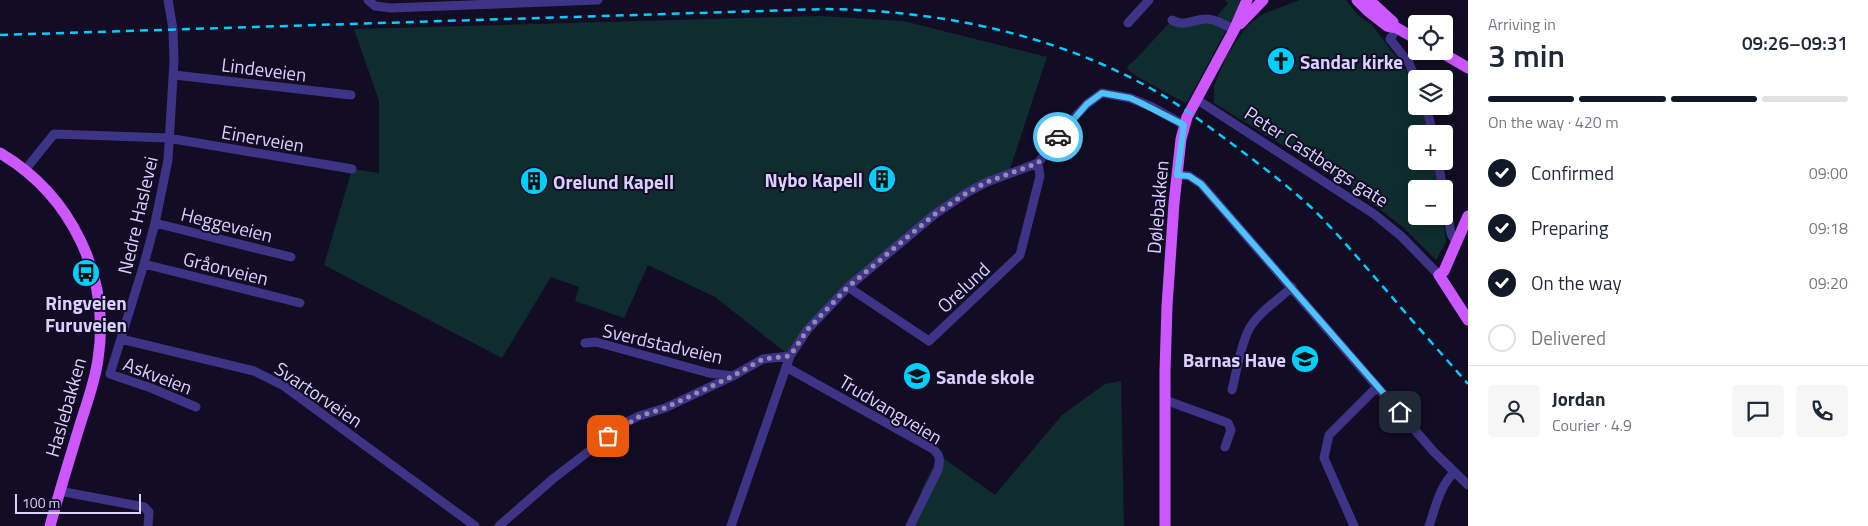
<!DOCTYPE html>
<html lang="en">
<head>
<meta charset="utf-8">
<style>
	body { margin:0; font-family:"Titillium Web",sans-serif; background:#f6f6f7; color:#1f2937; height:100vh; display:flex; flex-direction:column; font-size:19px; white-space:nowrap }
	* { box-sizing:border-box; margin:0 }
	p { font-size:16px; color:#747a83 }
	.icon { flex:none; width:28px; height:28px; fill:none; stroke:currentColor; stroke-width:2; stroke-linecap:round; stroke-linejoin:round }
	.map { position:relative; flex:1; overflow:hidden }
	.sheet { display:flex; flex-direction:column; background:#fff; width:400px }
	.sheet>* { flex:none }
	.fabs { position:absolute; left:1408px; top:15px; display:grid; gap:10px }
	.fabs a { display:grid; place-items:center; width:45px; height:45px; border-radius:5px; background:#fff; box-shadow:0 2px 12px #0003; font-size:25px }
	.scale { position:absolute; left:15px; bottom:12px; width:126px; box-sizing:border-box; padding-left:5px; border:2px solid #d9d0ff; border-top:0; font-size:14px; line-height:18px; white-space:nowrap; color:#d9d0ff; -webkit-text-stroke:4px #120d24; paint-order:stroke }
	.pin { position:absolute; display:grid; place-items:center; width:42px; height:42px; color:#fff; margin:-21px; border-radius:10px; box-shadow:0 2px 8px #0006 }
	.courier { position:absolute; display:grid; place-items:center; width:50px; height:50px; margin:-25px; border:4px solid #4fc3f7; border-radius:50%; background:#fff; color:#222; box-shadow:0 1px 6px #0007 }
	.summary em { font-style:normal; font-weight:600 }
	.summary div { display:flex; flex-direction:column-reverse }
	.summary { display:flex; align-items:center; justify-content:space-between; height:85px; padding:0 20px }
	h1 { font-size:32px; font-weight:600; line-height:38px }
	.bar { display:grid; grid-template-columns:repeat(4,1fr); gap:8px 5px; align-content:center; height:60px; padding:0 20px }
	.bar i { height:6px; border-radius:4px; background:#e0e1e3 }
	.bar .current { background:#111827 }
	.bar p { grid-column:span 4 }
	.line { display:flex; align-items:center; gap:12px; padding:0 20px; border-top:1px solid #e0e1e3 }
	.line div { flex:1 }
	.round { display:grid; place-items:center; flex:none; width:52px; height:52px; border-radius:5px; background:#f6f6f7 }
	ol { padding:0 20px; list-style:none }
	li { display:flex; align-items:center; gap:15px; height:55px }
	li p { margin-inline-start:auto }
	li .icon { padding:5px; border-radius:50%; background:#111827; color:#fff; stroke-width:4 }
	li:last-child { color:#747a83 }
	li i { width:28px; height:28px; border:2px solid #e0e1e3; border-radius:50% }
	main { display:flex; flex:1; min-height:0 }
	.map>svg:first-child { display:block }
	.green { fill:#0f2d2e }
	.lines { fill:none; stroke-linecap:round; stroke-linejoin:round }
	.minor { stroke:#3e3486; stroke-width:9 }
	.major { stroke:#cd57ff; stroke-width:11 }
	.rail { stroke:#00cffb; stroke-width:2.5; stroke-dasharray:8 6; stroke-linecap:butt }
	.done { stroke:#938cb2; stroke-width:5; stroke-dasharray:0 9 }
	.route { stroke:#4fc3f7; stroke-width:6 }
	.labels { text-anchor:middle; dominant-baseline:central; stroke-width:4; stroke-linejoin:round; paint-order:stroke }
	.poi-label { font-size:19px; font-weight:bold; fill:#d9d0ff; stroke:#120d24; text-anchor:start }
	.street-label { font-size:19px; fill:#d9d0ff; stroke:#120d24 }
</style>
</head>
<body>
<main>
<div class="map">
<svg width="1468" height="526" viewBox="0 0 1468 526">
	<rect width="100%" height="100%" fill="#120d24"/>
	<path class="green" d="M1225,0H1240L1237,10L1188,101L1185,103L1138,77L1127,69L1130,63H1132L1172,20L1218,21V15L1228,3Z
		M1299,0H1346L1358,15L1372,25L1401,63L1416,88V106H1423L1429,134H1416V161H1434L1439,189H1416V216H1443L1446,242L1436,260L1403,227L1349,186L1214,103V86L1227,55L1247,26L1263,14Z
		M819,16L903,21L1047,57L1008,175L968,192L848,287L790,356L715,297L648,265L624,318L575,301L579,287L551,277L502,358L324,265L352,169L379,173V101L354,29Z
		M1121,381L1124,526H911L922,489L939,455L995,495L1062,415L1105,384Z"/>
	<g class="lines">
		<path class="minor" d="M168,0L173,29L174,61L168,160L155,223L144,264L110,374L151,388L196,407
			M368,0L375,6L391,8L598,0
			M1172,20C1186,28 1194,18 1208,19C1217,20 1226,25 1234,30
			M1128,23L1149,0
			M1397,28L1390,39L1409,63L1416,80
			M174,75L351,95
			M1196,99L1374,214L1401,236L1439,275
			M1426,106L1433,134
			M1438,161L1443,189
			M25,170L54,134L168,138L352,169
			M1177,175L1189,176L1201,184L1434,452L1468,485
			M1444,193L1451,234L1456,242
			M155,223L291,257
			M144,264L300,303
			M848,287L929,341L1020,255L1040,176L1038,163
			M121,339L254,371L284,386L475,526
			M585,343L596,342L709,373L733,376
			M786,367L933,449C941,456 940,461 938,470L910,526
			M1232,390C1237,370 1240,347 1249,329C1258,313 1278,300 1292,287
			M1165,400L1228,423L1231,430L1225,447
			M59,491L144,507L149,512L148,526
			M499,526L554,478L627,422L639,416L665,408L733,376L763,359L790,356
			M731,526L790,356L808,329L848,287L935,214L968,192L987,182L1038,163L1067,125L1087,104L1102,93L1130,98L1152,107L1184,125
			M1354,526L1324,458L1329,435L1377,387
			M1429,526C1435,509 1440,484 1455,472"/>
		<path class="major" d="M1357,0L1369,12L1387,26L1397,28L1416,39
			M1369,0L1393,22
			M1240,24L1263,0
			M1439,51L1468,68
			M0,153C71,195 111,276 98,359C95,382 86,405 79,428C69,461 59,493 50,526
			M1468,216L1444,271L1439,275L1468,320
			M1165,526V371L1167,306L1174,203L1181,139L1187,117L1234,30L1247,0"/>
		<path class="rail" d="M0,35L824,9C935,10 1052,33 1150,88C1179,104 1205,124 1231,143C1259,164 1287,185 1313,209C1339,235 1362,263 1386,290C1413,322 1441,353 1468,384"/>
	</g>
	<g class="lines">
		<path class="done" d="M608,436L640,416L665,408L733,376L763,359L790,356L808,329L848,287L935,214L968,192L987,182L1038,163L1058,137"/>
		<path class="route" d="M1058,137L1087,104L1102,93L1130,98L1141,103L1184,125L1177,175L1189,176L1201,184L1400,412"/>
	</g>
	<defs>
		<symbol id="church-disc" viewBox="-11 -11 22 22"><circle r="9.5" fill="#00cffb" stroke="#120d24"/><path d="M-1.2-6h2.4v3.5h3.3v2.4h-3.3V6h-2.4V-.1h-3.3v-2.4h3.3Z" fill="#111"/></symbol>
		<symbol id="building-disc" viewBox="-11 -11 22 22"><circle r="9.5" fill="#00cffb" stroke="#120d24"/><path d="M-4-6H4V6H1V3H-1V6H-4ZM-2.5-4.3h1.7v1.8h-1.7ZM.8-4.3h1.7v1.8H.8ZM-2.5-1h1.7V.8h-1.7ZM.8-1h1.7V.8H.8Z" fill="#111"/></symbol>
		<symbol id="bus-disc" viewBox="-11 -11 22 22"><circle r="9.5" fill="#00cffb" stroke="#120d24"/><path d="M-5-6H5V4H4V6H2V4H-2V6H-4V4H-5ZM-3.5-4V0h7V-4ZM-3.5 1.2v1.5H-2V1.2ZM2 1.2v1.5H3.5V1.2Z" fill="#111"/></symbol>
		<symbol id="school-disc" viewBox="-11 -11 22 22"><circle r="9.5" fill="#00cffb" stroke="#120d24"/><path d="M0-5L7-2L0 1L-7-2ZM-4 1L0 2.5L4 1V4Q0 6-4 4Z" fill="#111"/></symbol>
	</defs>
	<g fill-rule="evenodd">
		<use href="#church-disc" x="1265" y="45" width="32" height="32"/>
		<use href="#building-disc" x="866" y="163" width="32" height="32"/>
		<use href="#building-disc" x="518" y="165" width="32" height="32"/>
		<use href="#bus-disc" x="70" y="257" width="32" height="32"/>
		<use href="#school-disc" x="1289" y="343" width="32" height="32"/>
		<use href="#school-disc" x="901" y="360" width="32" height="32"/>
	</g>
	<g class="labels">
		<g class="poi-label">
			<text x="1300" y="61">Sandar kirke</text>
			<text x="863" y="179" text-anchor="end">Nybo Kapell</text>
			<text x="553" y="181">Orelund Kapell</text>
			<text x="86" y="302" text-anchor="middle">Ringveien<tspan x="86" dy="22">Furuveien</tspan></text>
			<text x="1286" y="359" text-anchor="end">Barnas Have</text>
			<text x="936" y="376">Sande skole</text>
		</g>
		<g class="street-label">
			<text transform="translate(264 69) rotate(7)">Lindeveien</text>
			<text transform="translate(263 138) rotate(10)">Einerveien</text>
			<text transform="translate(1317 156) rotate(33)">Peter Castbergs gate</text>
			<text transform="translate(1157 207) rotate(-85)">Dølebakken</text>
			<text transform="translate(137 215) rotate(-77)">Nedre Haslevei</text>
			<text transform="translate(227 224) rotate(14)">Heggeveien</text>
			<text transform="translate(226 268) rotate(14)">Gråorveien</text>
			<text transform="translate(963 287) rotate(-43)">Orelund</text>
			<text transform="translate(663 343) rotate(13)">Sverdstadveien</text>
			<text transform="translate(158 375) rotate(21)">Askveien</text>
			<text transform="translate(319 394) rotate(34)">Svartorveien</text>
			<text transform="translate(65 407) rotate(-74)">Haslebakken</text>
			<text transform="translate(891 409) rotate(31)">Trudvangveien</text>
		</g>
	</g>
</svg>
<div class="fabs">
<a><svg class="icon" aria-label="locate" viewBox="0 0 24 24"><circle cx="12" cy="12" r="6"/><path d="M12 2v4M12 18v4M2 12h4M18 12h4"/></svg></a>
<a><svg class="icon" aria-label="layers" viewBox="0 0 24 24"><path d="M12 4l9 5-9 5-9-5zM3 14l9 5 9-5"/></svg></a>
<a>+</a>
<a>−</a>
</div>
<div class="scale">100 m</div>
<div class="pin" style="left:608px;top:436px;background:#ea580c"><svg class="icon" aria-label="bag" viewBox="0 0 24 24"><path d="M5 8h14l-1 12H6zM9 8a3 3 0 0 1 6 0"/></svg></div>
<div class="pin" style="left:1400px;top:412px;background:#1f2937"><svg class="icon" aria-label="home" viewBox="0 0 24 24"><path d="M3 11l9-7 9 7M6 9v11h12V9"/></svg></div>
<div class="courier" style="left:1058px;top:137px"><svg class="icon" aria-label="car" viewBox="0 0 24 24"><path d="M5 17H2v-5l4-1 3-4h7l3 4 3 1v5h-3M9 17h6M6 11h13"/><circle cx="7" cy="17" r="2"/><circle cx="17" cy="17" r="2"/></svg></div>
</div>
<section class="sheet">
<div class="summary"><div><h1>3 min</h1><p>Arriving in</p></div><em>09:26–09:31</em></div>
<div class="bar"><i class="current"></i><i class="current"></i><i class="current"></i><i></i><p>On the way · 420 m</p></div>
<ol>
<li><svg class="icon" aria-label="check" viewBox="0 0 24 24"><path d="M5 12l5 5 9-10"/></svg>Confirmed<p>09:00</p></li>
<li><svg class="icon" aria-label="check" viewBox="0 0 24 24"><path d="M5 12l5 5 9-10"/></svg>Preparing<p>09:18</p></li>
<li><svg class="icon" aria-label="check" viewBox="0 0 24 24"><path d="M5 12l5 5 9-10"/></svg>On the way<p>09:20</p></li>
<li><i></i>Delivered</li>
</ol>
<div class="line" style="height:90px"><a class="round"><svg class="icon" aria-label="person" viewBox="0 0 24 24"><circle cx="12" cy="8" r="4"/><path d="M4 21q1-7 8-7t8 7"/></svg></a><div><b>Jordan</b><p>Courier · 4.9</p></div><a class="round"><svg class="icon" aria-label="chat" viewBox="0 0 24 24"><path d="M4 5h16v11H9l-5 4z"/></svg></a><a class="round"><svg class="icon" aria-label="phone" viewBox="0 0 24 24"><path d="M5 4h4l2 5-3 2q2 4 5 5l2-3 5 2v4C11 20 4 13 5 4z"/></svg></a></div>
</section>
</main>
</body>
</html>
